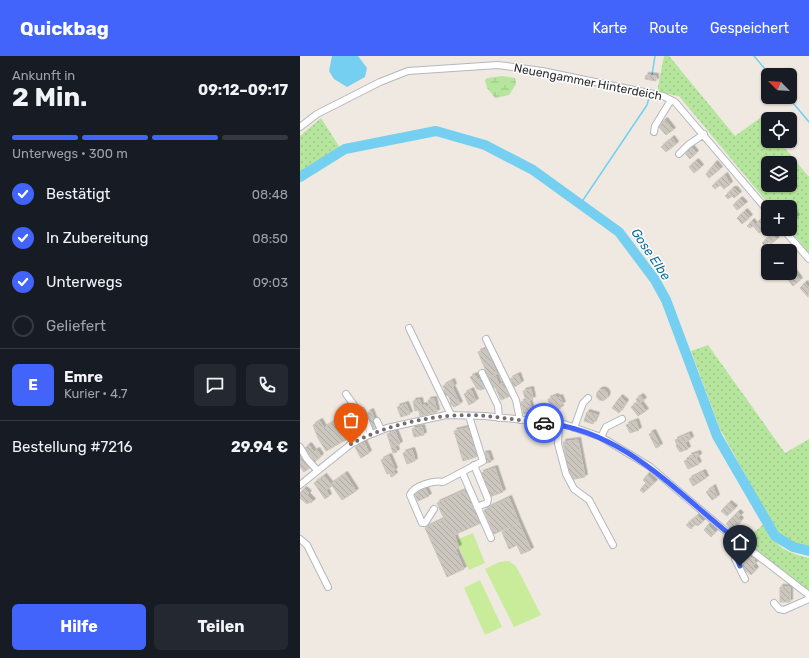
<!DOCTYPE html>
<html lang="de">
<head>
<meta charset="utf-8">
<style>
	body { margin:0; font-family:Rubik,sans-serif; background:#242831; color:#f1f3f6; height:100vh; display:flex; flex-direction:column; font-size:15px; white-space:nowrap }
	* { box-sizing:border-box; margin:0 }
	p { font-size:13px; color:#9ea1a6 }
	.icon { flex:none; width:22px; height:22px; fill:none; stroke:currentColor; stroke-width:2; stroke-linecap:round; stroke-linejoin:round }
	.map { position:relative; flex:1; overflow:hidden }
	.panel { display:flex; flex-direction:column; background:#171b24; width:300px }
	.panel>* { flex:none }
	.needle { width:26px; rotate:294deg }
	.buttons { position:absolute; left:461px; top:12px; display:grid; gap:8px }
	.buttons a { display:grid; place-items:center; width:36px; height:36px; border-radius:6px; background:#171b24; box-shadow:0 1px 3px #0004; font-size:20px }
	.pin { position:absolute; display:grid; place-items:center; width:34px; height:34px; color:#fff; margin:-41px -17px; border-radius:50% 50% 50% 0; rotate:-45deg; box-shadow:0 0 4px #0007 }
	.pin .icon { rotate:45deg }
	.courier { position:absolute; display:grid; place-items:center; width:40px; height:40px; margin:-20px; border:3px solid #4264fb; border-radius:50%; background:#fff; color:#222; box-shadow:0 1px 5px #0007 }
	.summary em { font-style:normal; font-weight:700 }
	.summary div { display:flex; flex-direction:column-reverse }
	.summary { display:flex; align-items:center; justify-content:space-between; height:68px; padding:0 12px }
	h1 { font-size:26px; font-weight:700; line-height:30px }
	.bar { display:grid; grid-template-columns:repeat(4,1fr); gap:6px 4px; align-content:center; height:48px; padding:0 12px }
	.bar i { height:5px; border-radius:3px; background:#363941 }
	.bar .active { background:#4264fb }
	.bar p { grid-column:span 4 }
	.line { display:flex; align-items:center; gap:10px; padding:0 12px; border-top:1px solid #363941 }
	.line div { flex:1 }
	.round { display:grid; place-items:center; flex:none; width:42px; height:42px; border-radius:6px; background:#242831 }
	ol { padding:0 12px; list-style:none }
	li { display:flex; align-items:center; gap:12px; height:44px }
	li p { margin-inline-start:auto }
	li .icon { padding:4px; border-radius:50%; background:#4264fb; color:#fff; stroke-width:4 }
	li:last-child { color:#9ea1a6 }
	li i { width:22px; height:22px; border:2px solid #363941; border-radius:50% }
	.primary-button { display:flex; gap:8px; margin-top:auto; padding:8px 12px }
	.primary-button a { flex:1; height:46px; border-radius:6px; background:#4264fb; color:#fff; font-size:16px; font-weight:700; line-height:46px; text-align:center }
	.primary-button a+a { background:#242831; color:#f1f3f6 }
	header { display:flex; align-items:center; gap:24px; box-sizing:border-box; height:56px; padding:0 20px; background:#4264fb; color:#fff }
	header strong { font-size:19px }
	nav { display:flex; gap:22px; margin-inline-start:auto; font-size:14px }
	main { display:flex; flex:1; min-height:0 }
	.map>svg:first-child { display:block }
	.grass { fill:url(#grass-dots); fill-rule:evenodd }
	.wetland { fill:url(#wetland-marsh) }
	.pitch { fill:#c9ec9a }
	.water { fill:#75cff0 }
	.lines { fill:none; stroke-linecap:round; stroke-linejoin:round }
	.stream { stroke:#75cff0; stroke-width:1.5 }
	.river { stroke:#75cff0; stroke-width:10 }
	.building { fill:url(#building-back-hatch); stroke:#cbc5ba; filter:url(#shadow) }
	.minor-casing { stroke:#b4b7c1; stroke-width:8 }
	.minor { stroke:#fff; stroke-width:6 }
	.done { stroke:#726f6d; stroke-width:4; stroke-dasharray:0 7.2 }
	.route { stroke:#4264fb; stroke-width:5 }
	.labels { text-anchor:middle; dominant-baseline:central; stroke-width:3; stroke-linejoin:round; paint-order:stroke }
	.street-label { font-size:12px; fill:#2e2e2e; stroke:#fff }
	.water-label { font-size:13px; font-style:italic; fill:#0d6fa3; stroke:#fff }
</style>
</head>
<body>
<header>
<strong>Quickbag</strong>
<nav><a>Karte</a><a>Route</a><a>Gespeichert</a></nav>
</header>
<main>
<section class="panel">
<div class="summary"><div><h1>2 Min.</h1><p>Ankunft in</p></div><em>09:12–09:17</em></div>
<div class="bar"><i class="active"></i><i class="active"></i><i class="active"></i><i></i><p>Unterwegs · 300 m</p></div>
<ol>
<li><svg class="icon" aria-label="check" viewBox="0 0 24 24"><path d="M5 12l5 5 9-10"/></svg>Bestätigt<p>08:48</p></li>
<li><svg class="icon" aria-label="check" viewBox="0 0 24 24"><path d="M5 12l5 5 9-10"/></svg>In Zubereitung<p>08:50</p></li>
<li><svg class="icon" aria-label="check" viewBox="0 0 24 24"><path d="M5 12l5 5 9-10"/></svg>Unterwegs<p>09:03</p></li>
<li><i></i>Geliefert</li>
</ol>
<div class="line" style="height:72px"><b class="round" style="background:#4264fb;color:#fff">E</b><div><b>Emre</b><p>Kurier · 4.7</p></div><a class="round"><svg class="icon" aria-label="chat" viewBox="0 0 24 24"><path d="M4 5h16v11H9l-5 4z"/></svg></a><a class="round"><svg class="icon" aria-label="phone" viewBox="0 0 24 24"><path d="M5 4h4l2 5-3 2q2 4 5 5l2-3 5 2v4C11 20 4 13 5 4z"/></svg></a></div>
<div class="line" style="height:52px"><div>Bestellung #7216</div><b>29.94 €</b></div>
<div class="primary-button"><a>Hilfe</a><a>Teilen</a></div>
</section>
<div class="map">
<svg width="509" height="602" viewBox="0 0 509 602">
	<defs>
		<pattern id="grass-dots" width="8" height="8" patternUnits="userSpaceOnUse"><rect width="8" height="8" fill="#b6e59e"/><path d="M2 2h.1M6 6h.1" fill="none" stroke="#9dc588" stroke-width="1.8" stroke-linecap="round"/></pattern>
		<pattern id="wetland-marsh" width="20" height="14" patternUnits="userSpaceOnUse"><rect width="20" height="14" fill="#b6e59e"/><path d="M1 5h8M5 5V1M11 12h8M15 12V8" fill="none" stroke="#9dc588"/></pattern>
		<pattern id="building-back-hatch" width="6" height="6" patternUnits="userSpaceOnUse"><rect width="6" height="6" fill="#cbc7bf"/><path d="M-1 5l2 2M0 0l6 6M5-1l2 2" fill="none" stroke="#afaba4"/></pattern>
		<filter id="shadow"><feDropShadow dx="2.5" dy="-2.5" stdDeviation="0" flood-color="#0004"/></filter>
	</defs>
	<rect width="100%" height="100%" fill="#efe9e1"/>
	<path class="grass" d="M364,0H369L435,80L460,62L468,72V85H479L509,121V197L489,173L490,151H471L379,40L357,36ZM468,107H490V129H468Z
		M21,62L40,92L0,115V80Z
		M408,289L485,397L509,383V491L494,487L478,478L420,373L391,295Z
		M465,467C478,492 481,495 509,502V535L444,485Z"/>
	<path class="wetland" d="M202,20L215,22L216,28L209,39L195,42L187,32L185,24L187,22Z"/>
	<path class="pitch" d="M173,477L185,507L169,514L156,484Z
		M209,505L216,510L241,559L214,571L185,513L199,506Z
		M180,524L202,571L185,579L164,532Z"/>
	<path class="water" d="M32,0H58L67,12L65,21L47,31L34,23L29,15Z"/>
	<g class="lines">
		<path class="stream" d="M454,0L470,19
			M352,19L355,0
			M488,41L509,66
			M281,147L347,49L349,42"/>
		<path class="river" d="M0,121L45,93L136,75L185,89L233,114L319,176L355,224L366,244L417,380L475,480L493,491L509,495"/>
	</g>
	<path class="building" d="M346,19L356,20V25L345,23Z
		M365,64L373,74L366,79L358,70Z
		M372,82L376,88L366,96L361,91Z
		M391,91L396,97L390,103L384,96Z
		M396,105L401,111L394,117L389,111Z
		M415,107L420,113L409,122L406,118Z
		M425,119L430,128L424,133L420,129L415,133L412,130Z
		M432,133H435L439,138L434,142L432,140L428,143L425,140Z
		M440,143L445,148L437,154L433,149Z
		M445,155L450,161L442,168L437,162Z
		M493,156L497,161L491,167L490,158Z
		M460,164L466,171L459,177L453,170L450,172L447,170L452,165L455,169Z
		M472,178L477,183L471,188L469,186L464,189L462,187Z
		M492,213L500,224L493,230L484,219L490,217Z
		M505,227L509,232L508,241L500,232Z
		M186,293L197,318L189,322L178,296Z
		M175,319L178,324L182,322L186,332L181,334L177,333L170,321Z
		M195,319L199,329L204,327L210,340L201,344L195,331L193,332L188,322Z
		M218,319L221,327L214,331L210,323Z
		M152,325L154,330L152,331L160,348L154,351L149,347L151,346L148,339L145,340L143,335L145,334L143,330Z
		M231,333L233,343L229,344L232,356L224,358L221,346L226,345L223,335Z
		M296.5 339a5.5 5.5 0 1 1 11 0a5.5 5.5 0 1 1-11 0Z
		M171,334L176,345L169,349L164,338Z
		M256,340L257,342L260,341L263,348L260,349L261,352L252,355L248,343Z
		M341,340L344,344L340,347L346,355L338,360L331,351L338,346L336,343Z
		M320,341L326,346L319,357L312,352Z
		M134,343L137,356L120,360L119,354L115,355L113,345L120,344L121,350L125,349V351H129L128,344Z
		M49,348L52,354L44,358L40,352Z
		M106,348L110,358L101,361L97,351Z
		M71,355L77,371L70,373L67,357Z
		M287,356L297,359L293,368L284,365Z
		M39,362L51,381L26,395L18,382L13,369L20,365L24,372Z
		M336,365L339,374L330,377L326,369Z
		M122,371L124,379L114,381L112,373Z
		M171,371L179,400L163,405L154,375Z
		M95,375L100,388L95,390L97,396L93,397L87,378Z
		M353,376L360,390L356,392L349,378Z
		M389,378L391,383L385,386L388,393L380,396L376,390L377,389L375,384Z
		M278,384L285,421L270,424L263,386Z
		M64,386L69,397L61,402L55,391Z
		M9,389L14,396L17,394L21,400L15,406L5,392Z
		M112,394L114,400L105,403L103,397Z
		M188,397L191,406L186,407L183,398Z
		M398,397L399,400L396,402L399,408L388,413L384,405L390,403L389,400Z
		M0,398L11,411L4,416L0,411Z
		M89,400L95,414L93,415L95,419L91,421L90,417L87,418L81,404Z
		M114,400L115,405L107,408L105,403Z
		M195,412L203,436L189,441L181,417Z
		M403,416L406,422L393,430L389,423Z
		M45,418L56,435L42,444L31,428Z
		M347,419L355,426L343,437L340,434L346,427L343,424Z
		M24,420L32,430L26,434L29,440L25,443L14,427Z
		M413,431L417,441L412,444L406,436Z
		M125,432L129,440L118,445L114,437Z
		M4,433L9,437L7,439L13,445L11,447L10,446L7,448L0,442V437Z
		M166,434L181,467L154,479L159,491L155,493L164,513L147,521L125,472L144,463L137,447Z
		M209,442L219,467L194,478L184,454Z
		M429,447L435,452L427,460L421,455Z
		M438,456L441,459L438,461L441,464L433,475L426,468Z
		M397,460L403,465L398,470L395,468L391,473L386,469Z
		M219,467L231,494L221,498L217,489L209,493L202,476Z
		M408,469L415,476L411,481L404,474Z
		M449,501L455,503L453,504L456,506L453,510L456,513L451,519L441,511Z
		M480,531H490V546H480Z"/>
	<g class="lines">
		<defs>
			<path id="minor" d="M0,71L17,58L80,26L108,15L198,9L242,15L363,40L375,46L468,155
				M354,76L355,70L371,44
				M379,98L388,89L404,78
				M483,173L509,203
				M109,272L151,359
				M186,283L216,344L220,364
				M182,317L198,350L199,362
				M46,338L54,349L65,381
				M62,355L71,378
				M77,365L81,374
				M259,368L258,388L266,418L274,433L289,444L313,489
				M274,372L283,347L288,342
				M301,381L306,371L322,363
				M0,391L7,403L17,414
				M174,409L188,443L187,447L177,451
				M162,416L191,482
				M0,429L51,388L64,381L87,372L146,359L185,360L264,368L301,381L349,410L422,472L509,539
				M134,453L125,467H122L110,439C113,430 134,424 143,426L183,405L169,360
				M0,483L7,489L28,531
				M438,485L435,503L445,523
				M474,547L479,553L484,554L509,543"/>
		</defs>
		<use href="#minor" class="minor-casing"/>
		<use href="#minor" class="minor"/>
	</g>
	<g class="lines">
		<path class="done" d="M51,388C89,367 143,356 186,360C205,362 224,365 244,367"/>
		<path class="route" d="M244,367C324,374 378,438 438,485L435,498L440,510"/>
	</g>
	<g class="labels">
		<g class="street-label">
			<text transform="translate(288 26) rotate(11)">Neuengammer Hinterdeich</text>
		</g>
		<g class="water-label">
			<text transform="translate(351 198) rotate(56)">Gose Elbe</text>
		</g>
	</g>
</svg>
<div class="buttons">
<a><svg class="needle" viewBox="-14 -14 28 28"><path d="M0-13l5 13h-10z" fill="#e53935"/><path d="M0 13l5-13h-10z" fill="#9ea1a6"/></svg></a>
<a><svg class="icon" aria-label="locate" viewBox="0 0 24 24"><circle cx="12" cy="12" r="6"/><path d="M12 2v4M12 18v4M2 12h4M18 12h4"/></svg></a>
<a><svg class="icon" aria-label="layers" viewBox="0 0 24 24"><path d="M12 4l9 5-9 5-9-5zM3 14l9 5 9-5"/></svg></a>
<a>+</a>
<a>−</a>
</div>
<div class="pin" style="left:51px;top:388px;background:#ea580c"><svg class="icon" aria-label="bag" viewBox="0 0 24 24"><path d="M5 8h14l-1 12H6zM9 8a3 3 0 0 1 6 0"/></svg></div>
<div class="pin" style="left:440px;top:510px;background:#1f2937"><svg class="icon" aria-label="home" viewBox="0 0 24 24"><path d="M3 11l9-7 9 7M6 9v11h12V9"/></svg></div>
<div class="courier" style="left:244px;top:367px"><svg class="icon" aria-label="car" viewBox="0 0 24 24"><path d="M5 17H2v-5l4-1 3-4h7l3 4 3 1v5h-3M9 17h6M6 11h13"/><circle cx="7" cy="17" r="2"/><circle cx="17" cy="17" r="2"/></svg></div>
</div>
</main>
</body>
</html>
